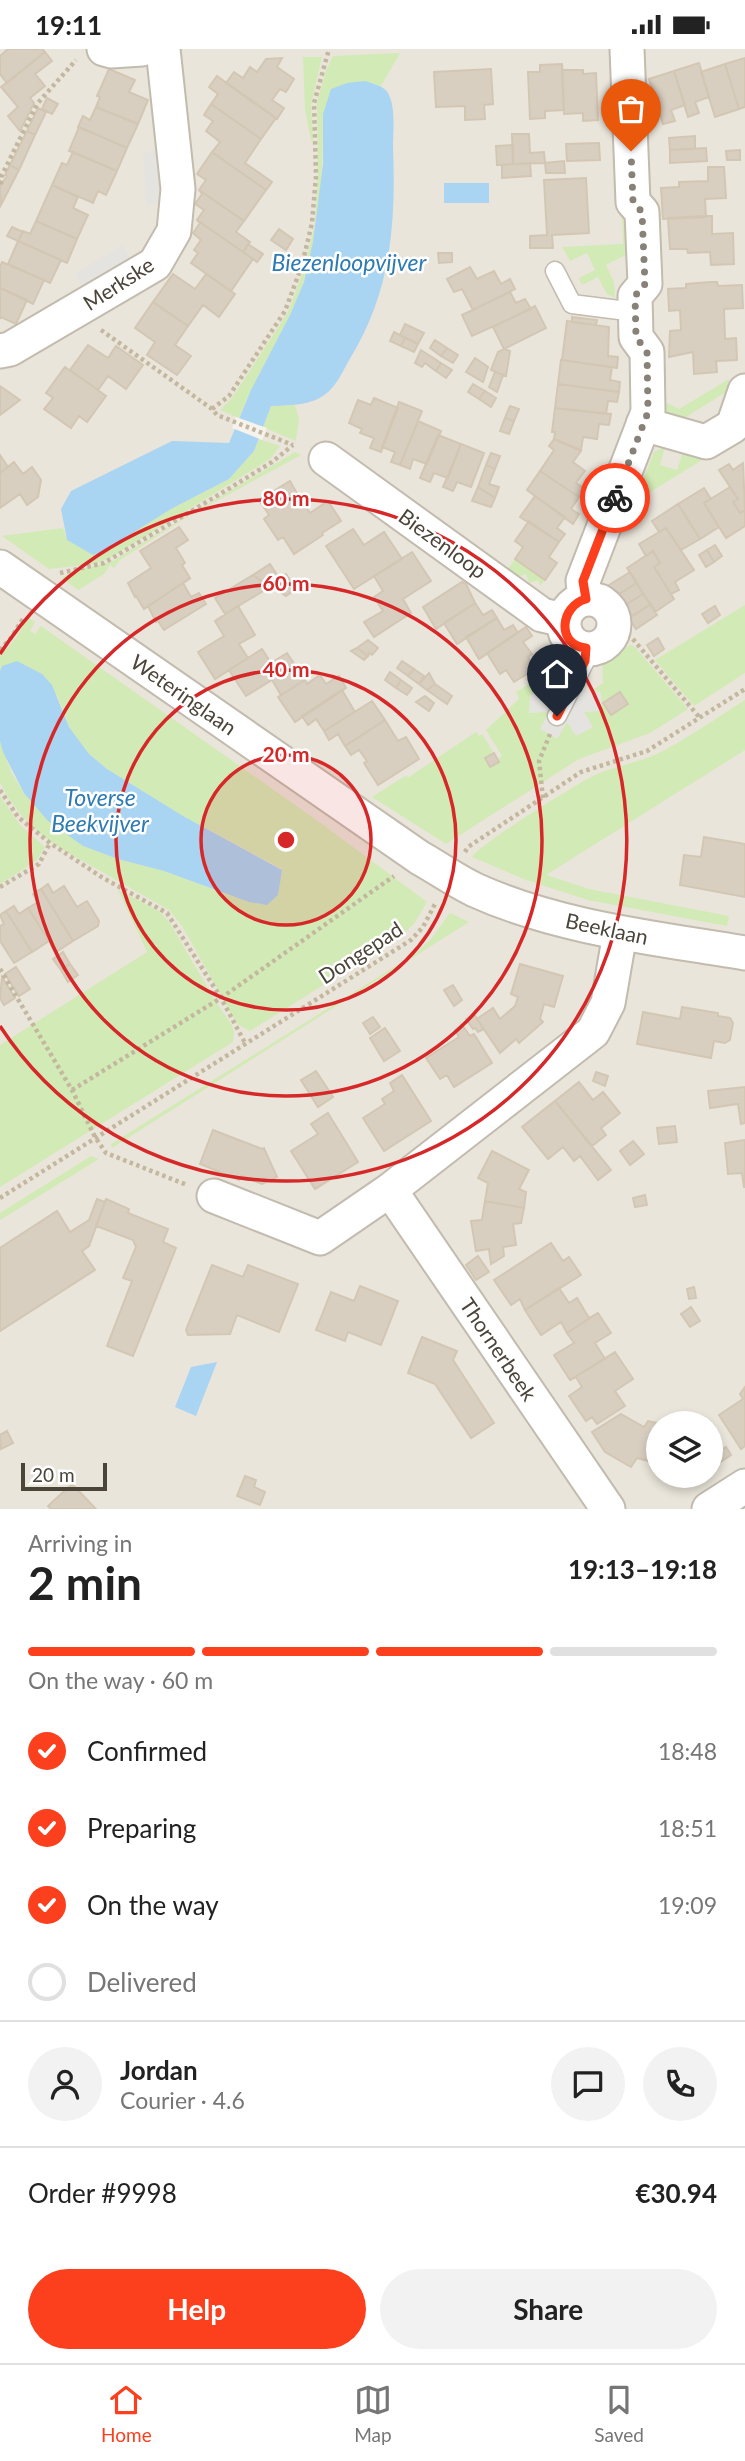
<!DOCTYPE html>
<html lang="en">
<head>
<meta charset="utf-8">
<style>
	body { margin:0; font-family:Lato,sans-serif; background:#f2f2f2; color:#222; height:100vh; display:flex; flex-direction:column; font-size:26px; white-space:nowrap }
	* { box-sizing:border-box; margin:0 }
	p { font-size:23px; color:#767676 }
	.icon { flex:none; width:38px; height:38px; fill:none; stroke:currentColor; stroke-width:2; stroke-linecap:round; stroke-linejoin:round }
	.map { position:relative; height:1460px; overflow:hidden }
	.side { display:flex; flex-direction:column; background:#fff; flex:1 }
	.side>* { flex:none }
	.tools { position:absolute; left:646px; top:1362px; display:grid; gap:14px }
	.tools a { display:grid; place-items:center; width:77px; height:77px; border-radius:50%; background:#fff; box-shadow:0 4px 10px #0003; font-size:35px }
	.scale { position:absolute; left:21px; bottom:18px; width:86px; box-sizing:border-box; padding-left:7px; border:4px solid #4b4439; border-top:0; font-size:19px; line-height:24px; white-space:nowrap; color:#4b4439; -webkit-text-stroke:5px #fff; paint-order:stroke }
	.pin { position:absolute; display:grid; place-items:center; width:60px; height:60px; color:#fff; margin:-72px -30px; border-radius:50% 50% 50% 0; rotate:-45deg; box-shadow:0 0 7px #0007 }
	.pin .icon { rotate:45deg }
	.courier { position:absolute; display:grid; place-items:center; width:70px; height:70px; margin:-35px; border:5px solid #fc3f1d; border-radius:50%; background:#fff; color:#222; box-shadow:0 2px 9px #0007 }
	.summary em { font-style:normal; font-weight:700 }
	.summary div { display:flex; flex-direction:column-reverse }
	.summary { display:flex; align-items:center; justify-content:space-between; height:119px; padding:0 28px }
	h1 { font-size:46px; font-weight:700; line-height:52px }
	.bar { display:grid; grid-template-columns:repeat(4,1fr); gap:10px 7px; align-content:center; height:84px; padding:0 28px }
	.bar i { height:9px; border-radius:5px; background:#e0e0e0 }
	.bar .on { background:#fc3f1d }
	.bar p { grid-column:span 4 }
	.line { display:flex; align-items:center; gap:18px; padding:0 28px; border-top:2px solid #e0e0e0 }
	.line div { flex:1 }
	.round { display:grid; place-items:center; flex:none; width:74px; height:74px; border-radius:37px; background:#f2f2f2 }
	ol { padding:0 28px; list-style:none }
	li { display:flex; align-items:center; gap:21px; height:77px }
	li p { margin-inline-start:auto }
	li .icon { padding:7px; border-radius:50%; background:#fc3f1d; color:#fff; stroke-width:4 }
	li:last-child { color:#767676 }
	li i { width:38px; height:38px; border:4px solid #e0e0e0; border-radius:50% }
	.primary-button { display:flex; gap:14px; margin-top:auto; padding:14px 28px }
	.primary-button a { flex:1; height:80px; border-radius:42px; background:#fc3f1d; color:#fff; font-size:28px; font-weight:700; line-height:80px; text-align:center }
	.primary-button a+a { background:#f2f2f2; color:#222 }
	.status { display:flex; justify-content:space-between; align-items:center; height:49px; padding:0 35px; background:#fff; direction:ltr }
	.status svg { height:19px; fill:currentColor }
	.dock { display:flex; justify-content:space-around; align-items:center; height:98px; border-top:2px solid #e0e0e0; background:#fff; font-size:19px; color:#767676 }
	.dock a { display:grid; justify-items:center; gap:4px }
	.dock .on { color:#fc3f1d }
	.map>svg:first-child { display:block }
	.residential { fill:#eae5da; fill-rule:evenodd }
	.green { fill:#d2eab5; fill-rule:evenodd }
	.parking { fill:#e5e3e0 }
	.water { fill:#a9d4f2 }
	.pier { fill:#f6f3ec }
	.building { fill:#d8cfc1; stroke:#d3c7b4; stroke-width:2 }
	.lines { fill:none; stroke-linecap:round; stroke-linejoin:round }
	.service-casing { stroke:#c2bbae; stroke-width:21 }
	.minor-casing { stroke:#c2bbae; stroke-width:37 }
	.path { stroke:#c4b79f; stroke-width:4.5; stroke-dasharray:3.5 3.5; stroke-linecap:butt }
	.service { stroke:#fff; stroke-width:18 }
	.minor { stroke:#fff; stroke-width:33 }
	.done { stroke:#878178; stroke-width:7; stroke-dasharray:0 12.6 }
	.route { stroke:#fc3f1d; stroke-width:9 }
	.ring { fill:none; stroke:#d62828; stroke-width:3.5 }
	.labels { text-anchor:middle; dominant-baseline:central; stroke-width:5; stroke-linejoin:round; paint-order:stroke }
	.street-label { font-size:21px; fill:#4b4439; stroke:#fff }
	.water-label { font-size:23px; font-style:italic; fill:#2e7ab2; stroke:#fff }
	.centre { fill:#d62828; stroke:#fff; stroke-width:3.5 }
	.ring-label { font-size:21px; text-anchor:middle; font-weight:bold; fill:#d62828; stroke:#fff; stroke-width:5; stroke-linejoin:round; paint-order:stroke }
</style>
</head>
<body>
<div class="status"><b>19:11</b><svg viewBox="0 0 49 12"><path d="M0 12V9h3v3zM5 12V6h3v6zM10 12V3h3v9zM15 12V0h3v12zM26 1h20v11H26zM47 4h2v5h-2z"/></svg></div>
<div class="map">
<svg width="745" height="1460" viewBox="0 0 745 1460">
	<rect width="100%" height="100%" fill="#f6f3ec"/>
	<path class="residential" d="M0,0H745V1460H0ZM658,1374H710V1426H658Z"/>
	<path class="green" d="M400,4L381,37L365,32L323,65C323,117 321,188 302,237C285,283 257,323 239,369L220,361L232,349L288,263L305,217L315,174L318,126L317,53L326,22L333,7Z
		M303,8H322L311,56L313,92H311L305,60Z
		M622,162L632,170L633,202L606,216L614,233L615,249L607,245L598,228L582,236L579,229L595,221L587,204L570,212L562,198L623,195Z
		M729,330L726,343L673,376L662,361L661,351L679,360Z
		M295,356L299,370L296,392L263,378L271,357Z
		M259,390L280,397L270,410L110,509L93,515L49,520L2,487L63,479L67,491L94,506L171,460L229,430L254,402Z
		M665,398L660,416L677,421L683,403L700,408L702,411L639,450L636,449L654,403Z
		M295,403L301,406L189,467L120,511L114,519L110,516L104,525L78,541L62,529L73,522L111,513Z
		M515,510L545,531L540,537L538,531L529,534L526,525L517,528L507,521Z
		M745,556V624L694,657L655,611Z
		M28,568L35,573L30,582L35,585L41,577L322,775L427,853L414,875L397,890L250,982L237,975L182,877L169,861L67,803L44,788L23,768L9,750L0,733V692L12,725L24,744L83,797L118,810L164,822L249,853L267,856L278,846L282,820L183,767L107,720L89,705L69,678L57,646L2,617L0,622V607L15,590Z
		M630,596L634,597L688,660L650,684L579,710L446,795L372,748L405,727L409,728L476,683L479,687L482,685L494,704L485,709L490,718L499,713L497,710L502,707L486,681L519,650L516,643L539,629L549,645L529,663H549L540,681L567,673L592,678L583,662L594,643L593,641L603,634L602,613ZM620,643L628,655L611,666L603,654Z
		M745,651V701L546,826L589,840L729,867L727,877L588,851L526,831L472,808C480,795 579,733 597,725C619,716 642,713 663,702C691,687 718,668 745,651Z
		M0,747L20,776L45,798L36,812L0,835Z
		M118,841L159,862L168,871L216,953L232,976L234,983L233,993L0,1138V996L147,903Z
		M450,864L469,873L112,1099L111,1095L415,905L431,890Z
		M91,1107L99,1110L0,1171V1164Z"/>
	<path class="parking" d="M163,102L165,155L146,156L143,103Z
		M122,196L134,216L88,245L75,225Z
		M555,618L571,639L601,643L602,662L584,663L593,678L576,687L567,673L557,690L540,680L549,663L529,664L530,645H548L539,629Z"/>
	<path class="water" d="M365,32C373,35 383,36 388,44C396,58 393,82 393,97C396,177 391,244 348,313C343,322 338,333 331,340C316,357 292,356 271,357L254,402L229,430L171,460L102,503L93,506L67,491L61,460L71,442L172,392L229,394L251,341L290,266L304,233L313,193L323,115V65L331,40L347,34Z
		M444,134H489V154H444Z
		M17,612L42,625L52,636L69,678L89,705L107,720L183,767L282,821L278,846L267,856L249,853L164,822L118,810L83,797L48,772L24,744L3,703L0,692V622L2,617Z
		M217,1313L196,1367L175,1358L191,1318Z"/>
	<path class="pier" d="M236,368L267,379L262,391L232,379Z"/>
	<path class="building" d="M8,0H42L45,3L7,34L0,25V7Z
		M45,3L52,12L35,25L45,37L30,49L34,54L20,82L8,67L18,58L1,38Z
		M282,9L277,18L294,30L286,43L280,40L272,51L284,59L277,70L226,34L234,23L243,29L250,18L257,23L266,10Z
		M745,9V58L739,60L725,15Z
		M699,14L709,48L695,53L699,64L688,68L674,22Z
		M562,15L564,61L545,62V69L530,70L528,23H540V16Z
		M725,15L739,60L715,68L701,23Z
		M109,20L135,31L129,43L148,51L138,75L96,58L100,48L97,47Z
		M491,20L493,55L484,56L485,70L465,71V57L436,58L434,23Z
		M583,21V25L596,24L598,71L583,72V64L564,65L562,21Z
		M674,22L685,56L671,61L675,72L663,75L649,30Z
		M217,27L276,69L261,90L211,55L218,45L209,38Z
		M47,49L58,55L52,65L42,60Z
		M211,55L261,90L245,114L272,133L266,141L212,103L220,93L206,82L213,72L204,66Z
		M96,58L138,75L127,99L78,78L83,67L90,71Z
		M38,59L46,63L35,86L27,82Z
		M79,78L127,99L117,122L69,102Z
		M27,82L35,86L19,121L10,116Z
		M512,85H529L530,104L544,103L545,114L513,115Z
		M695,87V100L670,101L669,89Z
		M599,94L600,111L567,112L566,95Z
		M513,96V115L497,116L496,97Z
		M706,99L707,112L670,114V101Z
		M740,101V111H727L726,102Z
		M73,103L117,122L106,146L98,142L93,154L52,136L62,114L67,116Z
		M212,103L266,141L244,172L199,141L206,131L197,125Z
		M564,112L565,124H546L545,114Z
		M530,114L531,127L502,129V116Z
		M10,116L19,121L1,156L0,137L7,127L5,126Z
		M708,118H724L726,149L705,150L706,168L663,170L661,139L679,138V133L708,132Z
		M586,129L589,184L552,186L553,199H530V187L547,186L544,131Z
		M52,136L78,148L73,159L88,166L77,190L36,172Z
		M199,141L244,172L236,183L250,193L243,203L197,171L204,161L195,155L202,145Z
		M707,167H712V185L733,184L734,215L711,216L710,203L688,204L687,200H670L668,169Z
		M197,171L253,210L231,242L191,214L198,204L194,201L201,191L193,184L200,174Z
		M36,172L77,190L67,214L18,192L23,182L30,185Z
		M12,178L23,183L18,192L7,187Z
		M279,180L293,190L286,201L271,191Z
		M18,192L61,211L50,234L8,215Z
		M248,195L263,205L257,213L243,203Z
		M438,204H452V213L439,214Z
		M2,213L44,231L33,255L0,239V218Z
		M470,218L477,230L494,222L501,235L510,230L515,240L473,261L462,240L454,243L447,230Z
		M173,225L195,240L206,225L235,245L219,268L203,256L188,277L153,253Z
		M711,233H717L718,237L742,236L743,259L724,260L725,290L736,289L737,311L716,312L717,323L694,325L693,303L669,308L670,282L681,281L680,261L669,262L668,240L686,239V235Z
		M0,239L27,251L16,275L1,268L0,270Z
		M510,243L516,254L525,250L531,260L472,287L462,266Z
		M153,253L188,277L175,296L191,307L177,326L147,306L155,293L135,279Z
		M535,257L546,279L504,300L493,278Z
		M572,268L597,271L596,276L572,273Z
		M567,272L609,278L608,307L618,308L617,319L562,311Z
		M405,275L424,284L418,295L400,286Z
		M394,283L405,289L401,297L390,292Z
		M405,289L418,295L414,303L401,297Z
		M435,291L447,299L441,307L430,299Z
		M88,296L108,309L116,297L143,316L126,340L108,327L98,341L70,321Z
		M447,299L458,306L453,314L441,307Z
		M504,300L510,302L506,327L491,321L498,303Z
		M421,301L441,314L436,322L425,314L422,318L415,314Z
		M475,309L488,318L483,333L466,323Z
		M561,311L612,318L610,331L620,333L619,343L558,335Z
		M441,314L452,321L446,329L436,322Z
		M65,318L106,347L87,373L79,367L71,379L44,360L53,349L46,344Z
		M495,323L503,326L497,343L489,338Z
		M473,335L485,342L479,350L468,343Z
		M558,335L619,343L617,353L608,352L606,365L555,359Z
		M0,337L20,351L0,366Z
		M485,342L496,349L491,358L479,350Z
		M374,349L398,359L381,403L370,399L374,389L360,384L362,380L349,374L358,351L371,356Z
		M399,353L422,362L400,416L391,413L395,403L382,398Z
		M510,357L519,360L514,372L505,369Z
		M555,359L611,365L609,376L599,375L597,390L583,388L581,401L554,390L555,383H552Z
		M505,369L514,372L509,385L500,382Z
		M418,372L441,382L427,415L413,410L410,420L400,416Z
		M438,386L461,395L448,429L434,424L430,433L420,429Z
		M554,390L581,402L573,413L585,422L576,434L585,440L579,448L540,422L554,401L549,397Z
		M461,395L484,404L471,438L457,433L453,442L443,438Z
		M491,404L500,407L495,420L486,416Z
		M0,406L8,418L0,424Z
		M14,413L23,425L32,418L41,431L38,448L27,456L20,445L0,459V424Z
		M743,414L745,461L740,464L733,453L738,450L719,421L729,415L733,421Z
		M486,416L495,420L489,435L499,438L495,449L478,438Z
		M540,422L579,448L571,460L579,465L573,475L527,441Z
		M290,432L299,448H303L301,450L310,464L328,452L341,472L322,484L323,486L294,505L283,488L278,491L264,470L269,466L259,451Z
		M478,438L495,449L491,458L472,452Z
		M730,438L738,450L733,453L740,464L745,461V477L726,489L704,454Z
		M704,439L711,450L704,454L719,478L700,490L678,455Z
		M535,447L565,468L557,479L565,485L559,493L520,468Z
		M678,455L700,490L681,501L666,479L659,483L652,472Z
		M529,472L559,493L549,508L557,514L545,531L515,510L523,498L515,492Z
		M179,478L188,491L176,499L185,514L182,516L190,529L144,560L136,547L135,548L128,534L151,519L140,502Z
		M666,479L694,521L675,533L679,541L671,545L654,518L660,514L653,502L646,507L639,495Z
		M353,480L364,496L384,483L402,510L354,540L326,497Z
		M715,496L722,507L714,513L707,501Z
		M707,501L714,513L706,518L699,506Z
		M653,502L660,514L654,518L674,550L655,563L627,519Z
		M412,503L431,532L403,550L411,564L374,588L364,573L383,562L374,548L383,542L374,527Z
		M270,515L279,529L268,536L253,526Z
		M630,523L637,534L616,547L609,536Z
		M286,525L296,540L286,547L269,535Z
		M253,526L270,538L225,565L215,549Z
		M191,529L183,534L191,548L199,544L206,555L164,581L158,572L156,573L148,557Z
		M462,533L466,535L475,554L436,580L423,558Z
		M637,534L643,545L622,558L616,547Z
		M643,545L651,555L629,569L622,558Z
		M475,554L483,566L492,561L497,569L457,595L444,574Z
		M651,555L657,566L636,580L629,569Z
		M238,557L255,586L239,595L248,609L215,630L198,603L224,587L215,572Z
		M715,557L720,566L708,574L702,565Z
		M497,569L504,581L513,576L518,584L479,610L466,588Z
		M526,578L532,587L523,593L532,605L528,608L535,620L514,633L506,621L500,625L487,604Z
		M658,589L664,600L654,607L647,596Z
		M368,591L378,599L372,606L369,604L368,607L357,599Z
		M357,599L368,607L364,611L351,602Z
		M262,600L271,614L287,604L305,631L281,646L272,631L246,647L229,621Z
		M402,612L414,620L408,627L397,619Z
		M414,620L424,627L419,635L408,627Z
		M390,623L401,631L396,639L385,631Z
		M429,624L435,635L427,641L419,635Z
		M320,626L326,635L339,627L346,639L295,673L278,648L305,631L307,635Z
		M401,631L412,639L407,646L396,639Z
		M435,635L452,647L447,655L427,641Z
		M342,641L355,663L324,682L316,670L308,676L302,667Z
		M620,643L628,655L611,666L603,654Z
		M425,647L434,654L429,662L416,653Z
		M372,652L385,671L345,697L338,685L329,691L324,682Z
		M385,671L398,692L406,688L419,710L378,736L364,714L367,712L359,701L351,706L345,697Z
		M494,704L499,713L490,718L485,709Z
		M704,788L745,795V848L680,836L684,806L701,808Z
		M48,835L53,844L64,837L77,858L87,852L99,872L98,877L73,892L41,840Z
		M41,840L73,892L56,903L28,859L38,853L33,845Z
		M14,857L19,865L28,859L49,892L32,903L6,862Z
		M6,862L32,903L14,914L0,892V877L4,875L0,866Z
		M63,903L70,915L61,921L53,910Z
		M70,915L78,926L68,933L61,921Z
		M520,915L563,927L554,958L544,955L540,970L543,973L519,994L516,990L500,1004L477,970L493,959L500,970L515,957L518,948L511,945Z
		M16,918L30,940L19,947L5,925Z
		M2,928L15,949L4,956L0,949Z
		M453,936L462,951L454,957L444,941Z
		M682,958L718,964V967L730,969L733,974L730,991L725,994L714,992L711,1009L637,995L643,963L680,970Z
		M474,965L484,980L478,983L475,979L473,980L466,970Z
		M373,968L380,978L370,985L363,974Z
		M462,976L470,987L474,985L492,1014L454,1038L447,1026L440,1030L426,1009L459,988L455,981Z
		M385,979L400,1002L384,1012L370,989Z
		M316,1022L333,1048L318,1058L301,1031Z
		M596,1023L608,1027L605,1037L593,1032Z
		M402,1026L431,1072L384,1102L363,1069L385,1055L382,1050L394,1042L390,1034Z
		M579,1033L593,1051L603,1043L620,1064L601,1079L606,1086L592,1097L555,1052Z
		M745,1038V1074L741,1075L738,1055L710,1059L708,1042Z
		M555,1052L611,1121L598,1131L580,1107L574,1112L563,1098L548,1110L522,1078Z
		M328,1064L358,1113L315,1140L291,1102L318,1085L311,1075Z
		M675,1077L677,1093L659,1095L657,1079Z
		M213,1081L262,1100L264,1099L277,1128L262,1135L241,1127L239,1131L200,1115Z
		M745,1091V1138H744L742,1124L728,1125L725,1094Z
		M633,1092L644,1105L630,1116L620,1102Z
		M492,1102L529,1121L519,1140L526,1143L524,1159L485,1152L488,1134L478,1129Z
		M645,1146L647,1156L635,1158L633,1149Z
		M97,1150L105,1153L89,1197L82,1202L95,1221L0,1282V1199L57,1162L70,1183L89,1171Z
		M106,1150L129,1160L128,1164L168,1180L163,1193L176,1199L133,1307L107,1297L132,1232L123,1229L136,1198L133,1191L96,1177Z
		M485,1152L524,1159L521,1174L513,1175L516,1196L503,1198L504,1207L491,1215L489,1200L476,1202L471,1172L482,1171Z
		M551,1194L563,1212L569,1208L581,1226L525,1261L520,1250L511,1256L494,1231Z
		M478,1207L489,1223L476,1231L466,1216Z
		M212,1216L243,1228L248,1216L298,1235L279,1283L237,1266L230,1285L188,1286L186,1281Z
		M360,1237L398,1252L381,1296L348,1283L345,1292L316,1281L331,1243L354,1252Z
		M694,1238L696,1249L689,1250L687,1240Z
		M559,1239L569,1254L577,1249L589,1269L598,1264L567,1284L561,1273L541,1286L525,1261Z
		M691,1258L700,1272L690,1278L681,1265Z
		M598,1264L611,1284L595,1294L605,1310L570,1331L554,1306L574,1294L567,1284Z
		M422,1288L457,1302L453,1311L494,1374L471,1389L435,1335L408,1324Z
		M615,1303L633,1330L615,1342L625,1357L597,1375L592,1368L586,1372L569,1347L582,1338L576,1328L570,1331Z
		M745,1338V1397L741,1400L719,1366L743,1350L740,1345Z
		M621,1365L644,1378L648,1372L658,1374V1399L655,1414L637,1409L631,1418L605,1403L592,1383Z
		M7,1382L13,1394L1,1400L0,1386Z
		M726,1398L731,1406L716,1416L711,1408Z
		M245,1427L256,1431L254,1438L265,1443L260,1456L237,1447Z
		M72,1435L96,1460H51L48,1457Z"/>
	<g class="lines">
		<defs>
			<path id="service" d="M555,222L572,255L635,263
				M557,667L585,612L586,599"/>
			<path id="minor" d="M104,0L111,2L142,0
				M0,302L10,300L155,215L174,182L178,140L163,0
				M643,375L706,393L733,377L745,342
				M326,410L542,566L564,571
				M0,518L420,809C438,819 456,832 475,841C559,879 655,889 745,904
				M585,550L583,532L648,363L647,303L636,288L635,247L645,235L642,163L633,153L627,0
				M564 575a25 25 0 1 1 50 0a25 25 0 1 1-50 0Z
				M214,1147L320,1189L390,1141
				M608,1460L390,1141L593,983L608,954L620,884
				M709,1460L745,1437"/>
		</defs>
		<use href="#service" class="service-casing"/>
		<use href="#minor" class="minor-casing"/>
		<path class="path" d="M0,135L2,132V126L37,55L76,11
			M101,281L212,360L217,366L293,396
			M212,360L229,347L285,262L302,216L312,174L316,127L314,54L329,0
			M60,524L104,514L230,439L272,413L293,396
			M613,584L632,589L700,669
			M0,601L11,589L24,568
			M0,741L18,768L50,794L103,829L167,864L221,949L245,994
			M543,749L539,712L550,685
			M465,803L468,798L581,723L647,702L745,640
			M0,838L39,815L50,794
			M0,920L72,1041L95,1088L106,1104L187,1136
			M72,1041L221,949L394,827
			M0,1149L411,891L423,878L436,853"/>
		<use href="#service" class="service"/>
		<use href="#minor" class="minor"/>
	</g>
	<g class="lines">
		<path class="done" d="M615,449L648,363L647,303L636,288L635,247L645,235L642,163L633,153L631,102"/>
		<path class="route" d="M557,667L585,612L586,599C556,596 560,557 586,550L583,532L615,449"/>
	</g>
	<circle cx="286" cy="791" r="85" fill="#d62828" fill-opacity=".12"/>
	<g class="ring">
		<circle cx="286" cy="791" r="85"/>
		<circle cx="286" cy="791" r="170"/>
		<circle cx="286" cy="791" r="256"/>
		<path d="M0 605A341 341 0 1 1 0 977"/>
	</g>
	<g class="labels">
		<g class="street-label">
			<text transform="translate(118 234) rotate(-33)">Merkske</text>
			<text transform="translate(443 494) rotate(36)">Biezenloop</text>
			<text transform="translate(184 645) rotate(35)">Weteringlaan</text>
			<text transform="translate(607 879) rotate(12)">Beeklaan</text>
			<text transform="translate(360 903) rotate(-33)">Dongepad</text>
			<text transform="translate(499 1300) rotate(56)">Thornerbeek</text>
		</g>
		<g class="water-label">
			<text x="349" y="213">Biezenloopvijver</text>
			<text x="100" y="748">Toverse<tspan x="100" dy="26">Beekvijver</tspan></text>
		</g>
	</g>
	<circle cx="286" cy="791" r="10" class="centre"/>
	<g class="ring-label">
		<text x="286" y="457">80 m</text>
		<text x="286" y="542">60 m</text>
		<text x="286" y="628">40 m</text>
		<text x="286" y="713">20 m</text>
	</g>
</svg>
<div class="tools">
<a><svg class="icon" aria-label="layers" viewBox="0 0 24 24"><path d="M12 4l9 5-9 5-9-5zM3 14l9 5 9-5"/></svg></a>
</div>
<div class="scale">20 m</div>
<div class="pin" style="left:631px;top:102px;background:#ea580c"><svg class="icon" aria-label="bag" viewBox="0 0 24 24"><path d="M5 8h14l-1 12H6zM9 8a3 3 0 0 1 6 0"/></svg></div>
<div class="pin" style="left:557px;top:667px;background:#1f2937"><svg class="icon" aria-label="home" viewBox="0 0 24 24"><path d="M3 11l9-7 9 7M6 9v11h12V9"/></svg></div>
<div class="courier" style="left:615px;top:449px"><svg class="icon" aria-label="bike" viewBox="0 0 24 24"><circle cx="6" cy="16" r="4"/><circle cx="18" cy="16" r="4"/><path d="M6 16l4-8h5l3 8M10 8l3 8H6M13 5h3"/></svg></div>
</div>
<section class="side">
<div class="summary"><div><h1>2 min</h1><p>Arriving in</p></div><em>19:13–19:18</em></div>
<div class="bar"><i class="on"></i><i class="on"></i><i class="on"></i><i></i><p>On the way · 60 m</p></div>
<ol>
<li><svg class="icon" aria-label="check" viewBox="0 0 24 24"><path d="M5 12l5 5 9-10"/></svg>Confirmed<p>18:48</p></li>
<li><svg class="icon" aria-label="check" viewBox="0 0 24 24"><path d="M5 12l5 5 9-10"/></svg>Preparing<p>18:51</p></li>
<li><svg class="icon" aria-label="check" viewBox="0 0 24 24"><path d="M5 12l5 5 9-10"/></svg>On the way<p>19:09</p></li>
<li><i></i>Delivered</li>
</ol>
<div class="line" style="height:126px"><a class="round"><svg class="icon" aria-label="person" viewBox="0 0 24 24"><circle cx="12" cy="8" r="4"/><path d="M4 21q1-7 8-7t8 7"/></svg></a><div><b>Jordan</b><p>Courier · 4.6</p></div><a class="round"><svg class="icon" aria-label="chat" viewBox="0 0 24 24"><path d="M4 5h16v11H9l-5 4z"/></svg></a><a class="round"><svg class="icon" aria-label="phone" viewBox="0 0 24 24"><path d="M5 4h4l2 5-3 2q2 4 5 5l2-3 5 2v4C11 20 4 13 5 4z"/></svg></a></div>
<div class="line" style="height:91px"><div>Order #9998</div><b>€30.94</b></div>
<div class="primary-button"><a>Help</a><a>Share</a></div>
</section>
<nav class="dock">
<a class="on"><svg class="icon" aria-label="home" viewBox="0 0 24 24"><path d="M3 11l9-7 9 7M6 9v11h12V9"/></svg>Home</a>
<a><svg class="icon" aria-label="map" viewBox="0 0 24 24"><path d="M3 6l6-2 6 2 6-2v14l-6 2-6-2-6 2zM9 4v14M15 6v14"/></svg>Map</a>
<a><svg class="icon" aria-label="saved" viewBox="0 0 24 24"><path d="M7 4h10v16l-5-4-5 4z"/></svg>Saved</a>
</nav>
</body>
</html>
